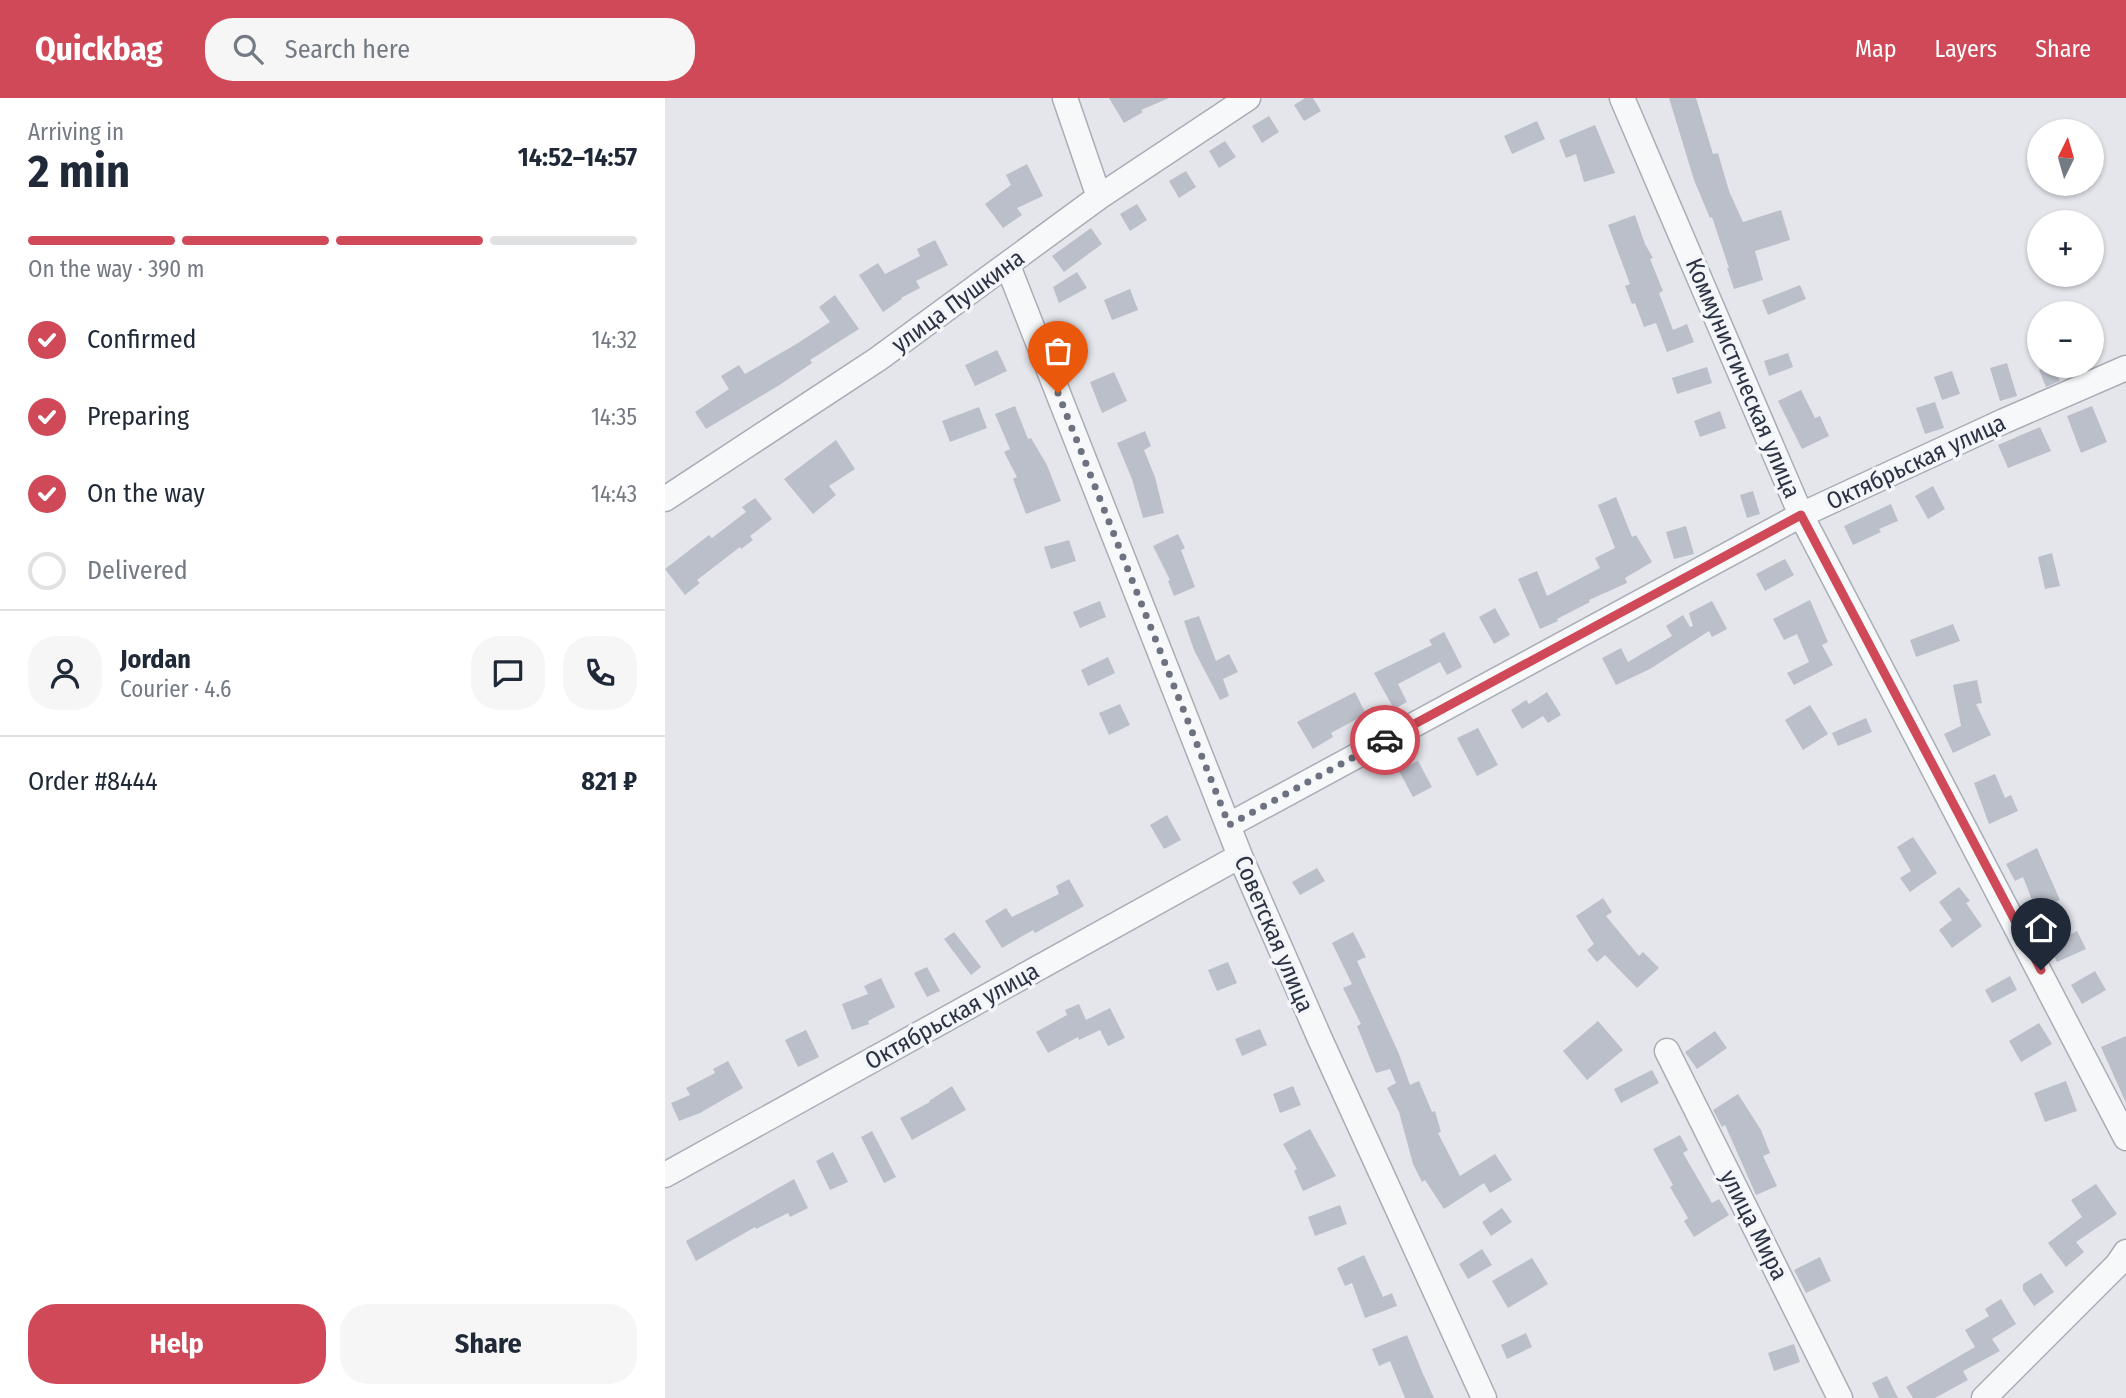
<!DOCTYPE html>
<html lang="en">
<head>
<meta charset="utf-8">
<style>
	body { margin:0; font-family:"Fira Sans Condensed",sans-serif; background:#f6f6f7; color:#1f2937; height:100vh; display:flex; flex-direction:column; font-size:26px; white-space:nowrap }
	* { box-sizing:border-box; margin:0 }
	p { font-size:23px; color:#747a83 }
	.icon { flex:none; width:38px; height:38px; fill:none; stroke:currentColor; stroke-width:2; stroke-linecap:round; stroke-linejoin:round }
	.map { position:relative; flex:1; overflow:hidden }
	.details { display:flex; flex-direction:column; background:#fff; width:665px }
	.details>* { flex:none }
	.needle { width:46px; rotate:5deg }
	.controls { position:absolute; left:1362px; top:21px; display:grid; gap:14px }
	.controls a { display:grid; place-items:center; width:77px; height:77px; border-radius:50%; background:#fff; box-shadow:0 2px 5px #0004; font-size:35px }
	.pin { position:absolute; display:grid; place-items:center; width:60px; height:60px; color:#fff; margin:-72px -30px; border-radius:50% 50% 50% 0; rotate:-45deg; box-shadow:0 0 7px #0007 }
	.pin .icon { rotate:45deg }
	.courier { position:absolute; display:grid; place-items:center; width:70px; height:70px; margin:-35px; border:5px solid #d04958; border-radius:50%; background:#fff; color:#222; box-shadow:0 2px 9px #0007 }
	.summary em { font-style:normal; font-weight:700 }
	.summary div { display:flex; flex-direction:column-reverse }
	.summary { display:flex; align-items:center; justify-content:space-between; height:119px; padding:0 28px }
	h1 { font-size:46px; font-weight:700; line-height:52px }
	.bar { display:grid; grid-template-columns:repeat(4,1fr); gap:10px 7px; align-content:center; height:84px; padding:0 28px }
	.bar i { height:9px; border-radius:5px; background:#e0e1e3 }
	.bar .on { background:#d04958 }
	.bar p { grid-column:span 4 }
	.line { display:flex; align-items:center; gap:18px; padding:0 28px; border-top:2px solid #e0e1e3 }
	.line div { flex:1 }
	.round { display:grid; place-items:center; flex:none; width:74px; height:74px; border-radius:28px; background:#f6f6f7 }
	ol { padding:0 28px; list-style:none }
	li { display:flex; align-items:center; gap:21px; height:77px }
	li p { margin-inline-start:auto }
	li .icon { padding:7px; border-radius:50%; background:#d04958; color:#fff; stroke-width:4 }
	li:last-child { color:#747a83 }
	li i { width:38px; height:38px; border:4px solid #e0e1e3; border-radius:50% }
	.primary-button { display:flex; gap:14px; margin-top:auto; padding:14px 28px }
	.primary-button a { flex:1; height:80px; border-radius:28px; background:#d04958; color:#fff; font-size:28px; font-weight:700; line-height:80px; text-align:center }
	.primary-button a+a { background:#f6f6f7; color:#1f2937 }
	header { display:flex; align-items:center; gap:42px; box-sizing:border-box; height:98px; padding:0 35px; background:#d04958; color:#fff }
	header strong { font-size:33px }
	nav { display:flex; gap:38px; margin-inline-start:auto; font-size:24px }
	.search { width:490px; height:63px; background:#f6f6f7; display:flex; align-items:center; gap:18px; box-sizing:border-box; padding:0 24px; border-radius:28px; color:#747a83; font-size:26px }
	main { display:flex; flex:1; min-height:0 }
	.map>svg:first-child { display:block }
	.building { fill:#bbbfc9 }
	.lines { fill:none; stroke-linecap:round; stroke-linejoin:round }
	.minor-casing { stroke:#a9adb6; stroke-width:27 }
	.minor { stroke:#f7f8fa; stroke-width:24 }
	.done { stroke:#6c727f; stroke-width:7; stroke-dasharray:0 12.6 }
	.route { stroke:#d04958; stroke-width:9 }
	.labels { text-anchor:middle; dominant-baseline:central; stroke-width:7; stroke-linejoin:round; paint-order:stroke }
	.street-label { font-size:24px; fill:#2b3344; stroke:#f4f5f9 }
</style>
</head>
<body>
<header>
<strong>Quickbag</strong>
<div class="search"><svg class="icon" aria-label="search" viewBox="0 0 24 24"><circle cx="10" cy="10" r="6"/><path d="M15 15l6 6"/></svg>Search here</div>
<nav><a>Map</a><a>Layers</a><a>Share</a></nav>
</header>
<main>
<section class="details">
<div class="summary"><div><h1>2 min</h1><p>Arriving in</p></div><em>14:52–14:57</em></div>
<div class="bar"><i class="on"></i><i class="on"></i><i class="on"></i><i></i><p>On the way · 390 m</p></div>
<ol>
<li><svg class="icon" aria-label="check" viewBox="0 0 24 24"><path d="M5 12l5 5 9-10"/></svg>Confirmed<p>14:32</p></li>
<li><svg class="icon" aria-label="check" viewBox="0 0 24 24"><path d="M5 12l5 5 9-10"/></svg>Preparing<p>14:35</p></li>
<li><svg class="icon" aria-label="check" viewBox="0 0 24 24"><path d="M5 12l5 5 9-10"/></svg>On the way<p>14:43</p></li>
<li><i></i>Delivered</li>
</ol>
<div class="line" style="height:126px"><a class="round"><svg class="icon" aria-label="person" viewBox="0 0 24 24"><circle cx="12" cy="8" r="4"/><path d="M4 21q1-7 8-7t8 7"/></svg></a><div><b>Jordan</b><p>Courier · 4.6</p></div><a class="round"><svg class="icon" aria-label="chat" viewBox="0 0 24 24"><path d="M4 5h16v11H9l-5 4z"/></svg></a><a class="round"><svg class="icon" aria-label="phone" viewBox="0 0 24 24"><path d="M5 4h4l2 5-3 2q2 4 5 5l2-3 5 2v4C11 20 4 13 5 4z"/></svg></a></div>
<div class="line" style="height:91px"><div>Order #8444</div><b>821 ₽</b></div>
<div class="primary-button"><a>Help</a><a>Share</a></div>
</section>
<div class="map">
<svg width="1461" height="1300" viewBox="0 0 1461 1300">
	<rect width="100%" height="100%" fill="#e4e6ec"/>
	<path class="building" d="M444,0H504L476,12L478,14L459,25Z
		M640,0H648L656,13L639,23L629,7Z
		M1004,0H1031L1048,56L1053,55L1064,93L1078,124L1116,112L1125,142L1090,153L1098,182L1069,191L1062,170H1064L1047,119L1045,120L1029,82Z
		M604,18L614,34L597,45L587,28Z
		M872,23L880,41L847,56L839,38Z
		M930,27L950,75L919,84L911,56L901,60L894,42Z
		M560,43L571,59L554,70L544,53Z
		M362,66L378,98L352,110L357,117L338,130L320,106L346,87L341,77Z
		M521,73L531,89L514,100L504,83Z
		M472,106L482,122L465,133L455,116Z
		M970,117L980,146L988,160L985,161L998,193L994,195L1008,232L1022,226L1029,244L1002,254L991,225L979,229L970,205L967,206L960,188L965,186L943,127Z
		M426,130L437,146L399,174L387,158Z
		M270,142L283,167L251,183L255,190L236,200L237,201L218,214L194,177L213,165L220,176L255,158L252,151Z
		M412,174L422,190L394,205L388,189Z
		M1135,187L1141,201L1103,217L1097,202Z
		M465,191L473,212L447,222L439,202Z
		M170,197L194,231L145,262L147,265L116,286L41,331L30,314L64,291L56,278L74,267L80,276L133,245L165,224L154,209Z
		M332,252L342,273L310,288L300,267Z
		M1123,255L1128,269L1104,278L1099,263Z
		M1342,265L1352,298L1335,303L1325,270Z
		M1384,268H1389L1395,283L1381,289L1374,272Z
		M1042,269L1047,285L1012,296L1007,280Z
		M1287,273L1295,296L1277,302L1269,279Z
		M449,274L462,303L437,315L425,284Z
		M1136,292L1150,320L1155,318L1164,338L1137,351L1113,303Z
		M1270,304L1279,330L1260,336L1251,310Z
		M350,308L363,341L366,340L382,367L396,403L361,416L348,381L352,379L339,354L345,351L330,316Z
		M1427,308L1442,344L1416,355L1402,318Z
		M314,309L322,330L285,344L277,323Z
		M1055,313L1061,330L1035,339L1029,323Z
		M1375,329L1386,353L1343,370L1333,347Z
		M480,333L486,348L479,352L490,379L499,415L478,420L467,381L452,345Z
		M171,342L190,371L164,388L171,397L148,416L119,381Z
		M1268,388L1280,411L1263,421L1250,398Z
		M1088,393L1095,416L1082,420L1075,397Z
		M951,399L967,439L971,437L987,464L960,480L962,485L924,502L925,504L892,521L893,523L875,531L853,481L872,473L882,498L935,470L930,460L950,450L933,407Z
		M90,400L107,421L85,438L88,442L76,451L75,449L32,482L35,485L20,497L0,471L44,437L47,440L81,414L77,409Z
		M1226,406L1233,423L1214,431L1216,434L1188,447L1179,428Z
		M1021,428L1029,456L1009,461L1001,434Z
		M513,436L520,450L516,452L530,489L509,498L503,483L505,482L488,448Z
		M404,442L411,463L386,471L379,449Z
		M1387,455L1395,488L1380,491L1373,459Z
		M1120,461L1129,477L1100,493L1091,476Z
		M1145,502L1163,544L1157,547L1168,567L1129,587L1122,575L1144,564L1132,536L1119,542L1108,521Z
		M435,503L441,519L415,530L408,514Z
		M1047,503L1062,531L1047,539L1044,533L985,571L951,587L937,560L956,550L963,564L1007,538L1001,528L1018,517L1025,529L1028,528L1024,515Z
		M830,510L845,537L829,546L814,519Z
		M534,518L551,563L564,556L573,574L558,581L564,598L555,602L529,552L519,523Z
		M1288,526L1295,543L1251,559L1245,542Z
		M779,534L797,569L782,577L775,564L733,586L742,604L729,611L709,575L767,547L764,542Z
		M443,559L450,575L423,588L416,572Z
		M1312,582L1317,605L1311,606L1326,637L1288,655L1279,636L1296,628L1288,587Z
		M690,594L701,616L666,635L668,639L648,651L632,624Z
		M882,594L896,617L883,625L878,618L857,631L846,612L861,602L864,606Z
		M455,606L465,627L444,637L434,615Z
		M1145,607L1163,636L1138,652L1120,622Z
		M1201,620L1207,634L1173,648L1167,635Z
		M813,630L833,667L812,678L792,640Z
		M753,663L767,689L748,699L734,673Z
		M1330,676L1340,700L1346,697L1353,713L1324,726L1309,685Z
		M502,717L516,742L499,751L485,727Z
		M1248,739L1272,775L1245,794L1235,780L1246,773L1232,749Z
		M1372,750L1395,802L1371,812L1358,779L1350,783L1341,766Z
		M652,770L660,783L635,797L627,784Z
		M404,781L419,808L370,835L368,832L337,850L320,823L341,810L347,819L394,796L391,788Z
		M1294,789L1305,803L1301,805L1317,828L1287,850L1274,832L1287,822L1274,804Z
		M938,800L947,814L941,818L974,858L978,854L994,870L972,890L940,857L932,864L922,852L929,846L911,818Z
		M1412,833L1421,851L1392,864L1384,847Z
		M289,834L316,869L306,877L279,841Z
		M688,834L701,859L692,863L734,956L745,987L754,983L767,1014L770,1013L776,1034L773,1035L795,1078L830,1056L847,1082L825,1095L819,1085L779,1111L760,1082L757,1084L748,1066L734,1014L722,990L731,985L725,971L711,975L692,928L696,926L678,890L687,886L667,845Z
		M563,864L572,885L552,893L543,872Z
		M262,869L275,893L262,899L249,875Z
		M1430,873L1441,892L1417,906L1406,887Z
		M1345,878L1352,892L1327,905L1320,892Z
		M216,880L230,909L203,923L204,926L187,932L177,906L203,896L199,888Z
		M414,906L421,922L445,910L460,940L443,948L435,932L414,942L413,939L383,955L371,934L402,917L400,912Z
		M933,923L958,952L922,982L898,953Z
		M1374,925L1387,946L1356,964L1344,943Z
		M595,931L602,947L577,958L570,941Z
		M141,932L154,959L133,969L120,942Z
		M1050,933L1062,950L1032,971L1020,954Z
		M1461,938V1005L1436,949Z
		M63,963L78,990L35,1015L14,1023L6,1005L25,997L21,990L50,975L48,971Z
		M987,972L994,985L956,1005L949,991Z
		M1401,983L1412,1013L1380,1024L1369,995Z
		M287,988L301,1012L247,1042L235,1020L265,1004L264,1003Z
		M628,988L636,1007L615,1015L608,996Z
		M1073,996L1096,1032L1105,1055L1098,1058L1112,1088L1091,1097L1060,1027L1057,1029L1048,1012Z
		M645,1031L671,1078L638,1093L629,1073L632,1071L618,1046Z
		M207,1033L231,1079L219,1085L196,1039Z
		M1015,1037L1023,1052L1018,1055L1047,1105L1054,1101L1064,1117L1029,1139L1019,1123L1023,1120L1005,1089L1008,1087L988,1051Z
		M168,1054L183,1084L165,1092L151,1063Z
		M129,1081L143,1110L125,1119L123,1115L91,1131L90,1129L31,1163L21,1143Z
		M1431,1086L1452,1116L1411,1144L1419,1154L1401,1169L1383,1145L1417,1119L1406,1102Z
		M675,1107L682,1126L650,1138L643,1119Z
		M837,1110L847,1124L826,1138L817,1124Z
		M817,1151L827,1167L803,1181L794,1166Z
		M699,1157L718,1199L727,1195L732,1208L700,1220L687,1185L680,1188L672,1170Z
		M1155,1159L1166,1183L1141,1195L1129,1172Z
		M867,1160L883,1186L843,1210L827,1183Z
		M1376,1175L1389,1194L1369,1208L1358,1192V1186Z
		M1336,1201L1351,1226L1327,1241L1335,1253L1298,1273L1303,1282L1270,1300H1248L1241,1289L1310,1249L1300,1232L1324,1218L1320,1211Z
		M861,1235L867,1249L842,1261L836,1247Z
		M742,1237L758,1276L769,1300H740L725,1263L714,1268L707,1251Z
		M1129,1246L1135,1264L1109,1273L1103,1255Z
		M1222,1278L1233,1300H1214L1207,1285Z"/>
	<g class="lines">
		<defs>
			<path id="minor" d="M400,0L434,99
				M957,0L1136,417L1461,1040
				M343,168L575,758L655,941L819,1300
				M0,401L213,261L434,99L583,0
				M564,727L1136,417L1339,323L1461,270
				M1002,953L1175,1300
				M0,1077L575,758
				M1319,1300L1452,1167L1461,1154"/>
		</defs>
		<use href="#minor" class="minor-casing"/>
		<use href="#minor" class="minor"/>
	</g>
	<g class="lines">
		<path class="done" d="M393,295L564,727L720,642"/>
		<path class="route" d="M720,642L1136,417L1376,872"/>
	</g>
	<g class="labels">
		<g class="street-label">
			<text transform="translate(293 203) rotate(-36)">улица Пушкина</text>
			<text transform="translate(1078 280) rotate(67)">Коммунистическая улица</text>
			<text transform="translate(1251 364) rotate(-25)">Октябрьская улица</text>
			<text transform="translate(609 836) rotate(67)">Советская улица</text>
			<text transform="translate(287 918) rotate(-29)">Октябрьская улица</text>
			<text transform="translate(1089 1127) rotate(63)">улица Мира</text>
		</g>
	</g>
</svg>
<div class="controls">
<a><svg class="needle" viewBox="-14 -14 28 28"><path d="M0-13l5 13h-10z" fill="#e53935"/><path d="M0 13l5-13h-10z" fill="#747a83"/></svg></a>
<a>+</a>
<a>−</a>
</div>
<div class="pin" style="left:393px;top:295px;background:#ea580c"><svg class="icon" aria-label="bag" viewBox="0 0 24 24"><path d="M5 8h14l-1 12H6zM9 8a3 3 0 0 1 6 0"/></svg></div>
<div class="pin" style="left:1376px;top:872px;background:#1f2937"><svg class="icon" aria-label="home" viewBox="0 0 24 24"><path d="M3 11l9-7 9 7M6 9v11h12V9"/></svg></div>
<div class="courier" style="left:720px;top:642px"><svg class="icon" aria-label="car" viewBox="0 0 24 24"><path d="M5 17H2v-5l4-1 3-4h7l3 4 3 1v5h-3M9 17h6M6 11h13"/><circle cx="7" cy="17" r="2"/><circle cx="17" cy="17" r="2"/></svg></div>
</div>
</main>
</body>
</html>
